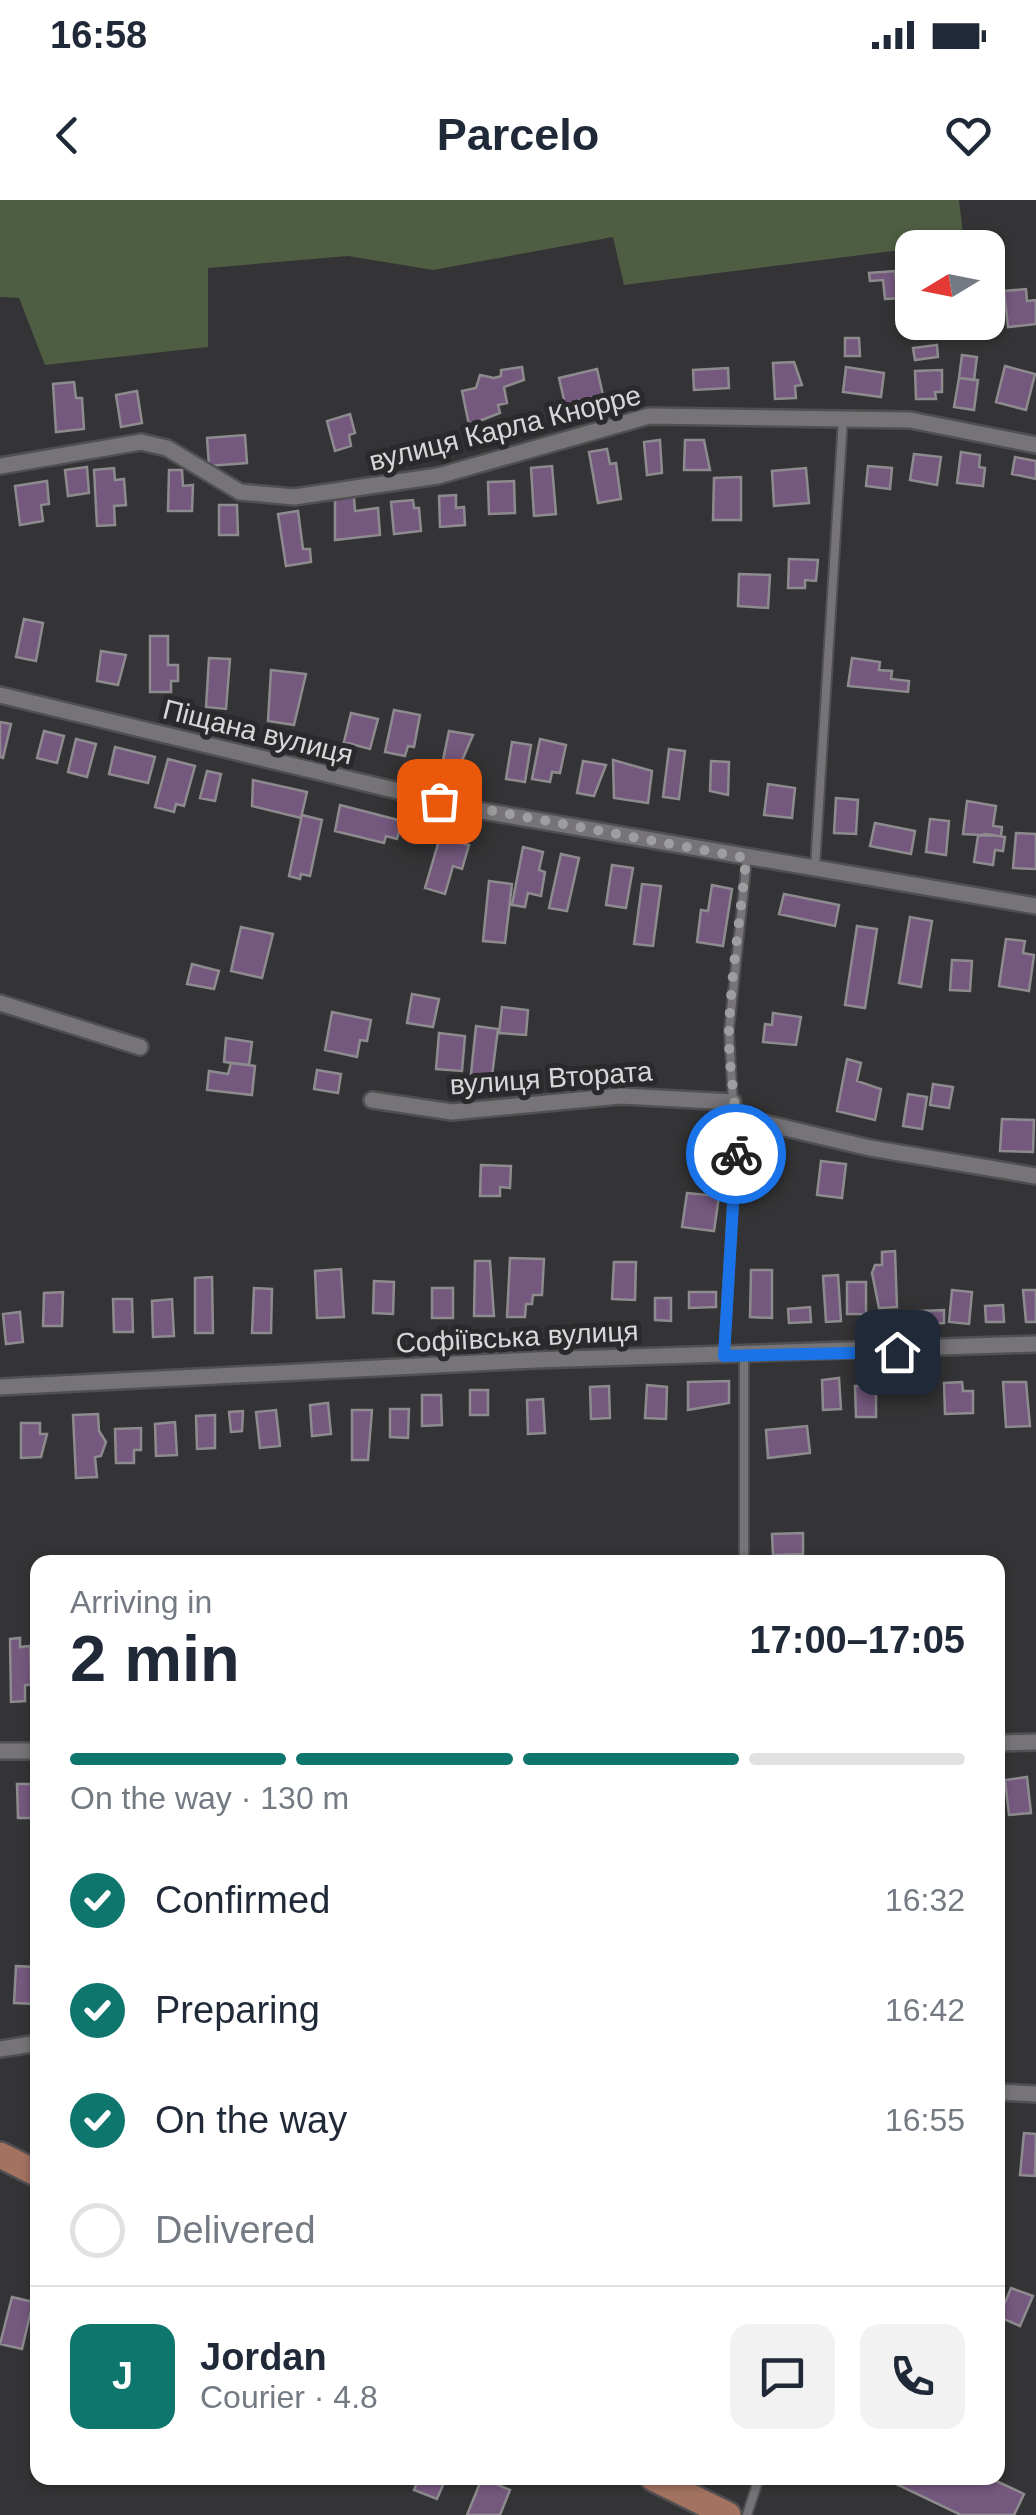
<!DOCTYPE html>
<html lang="en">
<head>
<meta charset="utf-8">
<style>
	body { margin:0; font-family:Arial,sans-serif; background:#f2f2f3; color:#1f2937; height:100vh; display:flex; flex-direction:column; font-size:38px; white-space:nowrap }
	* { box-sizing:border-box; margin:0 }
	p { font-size:32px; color:#747a83 }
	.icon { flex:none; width:55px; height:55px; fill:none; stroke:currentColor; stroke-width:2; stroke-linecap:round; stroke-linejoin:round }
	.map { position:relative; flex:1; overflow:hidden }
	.side { position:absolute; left:30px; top:1355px; width:975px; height:930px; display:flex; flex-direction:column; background:#fff; border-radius:20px; box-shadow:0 2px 8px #0004 }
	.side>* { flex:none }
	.needle { width:65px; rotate:260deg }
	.tools { position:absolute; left:895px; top:30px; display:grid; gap:20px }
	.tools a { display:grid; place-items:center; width:110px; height:110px; border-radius:20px; background:#fff; box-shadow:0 2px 8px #0004; font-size:50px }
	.pin { position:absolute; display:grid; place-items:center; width:85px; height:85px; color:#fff; margin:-42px; border-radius:20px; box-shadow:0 5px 15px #0006 }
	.courier { position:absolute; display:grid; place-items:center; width:100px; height:100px; margin:-50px; border:8px solid #1a73e8; border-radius:50%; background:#fff; color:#222; box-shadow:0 2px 12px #0007 }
	.summary em { font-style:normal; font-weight:700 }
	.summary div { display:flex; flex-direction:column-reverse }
	.summary { display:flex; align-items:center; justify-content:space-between; height:170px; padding:0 40px }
	h1 { font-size:65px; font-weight:700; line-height:75px }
	.bar { display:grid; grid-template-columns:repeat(4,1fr); gap:15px 10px; align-content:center; height:120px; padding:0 40px }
	.bar i { height:12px; border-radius:8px; background:#e0e1e3 }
	.bar .on { background:#0f766e }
	.bar p { grid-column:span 4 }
	.line { display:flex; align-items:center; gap:25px; padding:0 40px; border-top:2px solid #e0e1e3 }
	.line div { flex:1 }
	.round { display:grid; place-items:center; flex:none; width:105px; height:105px; border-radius:20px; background:#f2f2f3 }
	ol { padding:0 40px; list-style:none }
	li { display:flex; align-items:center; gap:30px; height:110px }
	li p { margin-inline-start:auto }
	li .icon { padding:10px; border-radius:50%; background:#0f766e; color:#fff; stroke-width:4 }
	li:last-child { color:#747a83 }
	li i { width:55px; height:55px; border:5px solid #e0e1e3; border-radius:50% }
	.status { display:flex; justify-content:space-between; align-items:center; height:70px; padding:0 50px; background:#fff; direction:ltr }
	.status svg { height:28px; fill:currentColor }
	header { display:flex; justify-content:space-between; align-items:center; height:130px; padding:0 40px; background:#fff; font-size:45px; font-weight:700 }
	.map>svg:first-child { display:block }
	.green { fill:#4f5e42 }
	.building { fill:#75587e; stroke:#8d8b8e; stroke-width:2.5 }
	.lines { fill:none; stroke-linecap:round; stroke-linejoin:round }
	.lane-casing { stroke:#504f51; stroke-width:12 }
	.street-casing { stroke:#504f51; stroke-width:20 }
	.primary-casing { stroke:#504f51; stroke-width:30 }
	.lane { stroke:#767477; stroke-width:8 }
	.street { stroke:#767477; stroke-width:15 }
	.primary { stroke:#a47261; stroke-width:25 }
	.done { stroke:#9e9d9f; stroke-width:10; stroke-dasharray:0 18 }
	.route { stroke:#1a73e8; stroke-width:12 }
	.labels { text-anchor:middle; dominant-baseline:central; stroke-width:10; stroke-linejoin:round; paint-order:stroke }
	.street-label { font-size:28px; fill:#d7d6d8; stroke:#2a292b }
</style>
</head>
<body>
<div class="status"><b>16:58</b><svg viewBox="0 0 49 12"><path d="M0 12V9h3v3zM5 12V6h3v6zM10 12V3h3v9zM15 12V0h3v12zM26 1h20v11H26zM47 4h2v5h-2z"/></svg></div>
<header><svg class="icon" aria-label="back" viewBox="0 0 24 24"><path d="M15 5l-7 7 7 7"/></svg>Parcelo<svg class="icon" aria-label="heart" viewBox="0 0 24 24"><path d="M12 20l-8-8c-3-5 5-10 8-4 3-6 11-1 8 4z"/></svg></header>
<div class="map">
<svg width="1036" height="2315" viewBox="0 0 1036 2315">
	<rect width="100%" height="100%" fill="#343335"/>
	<path class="green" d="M0,0H959L964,42L624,85L613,37L433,70L348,56L208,68V147L45,165L19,98L0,97Z"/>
	<path class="building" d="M895,71L896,78L904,77L906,98L885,99L883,80L870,81L869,73Z
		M1026,89L1027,101L1036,100V124L1008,127L1004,91Z
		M845,138H859L860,156H845Z
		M937,145L938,157L915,160L913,148Z
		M962,155L977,157L974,180L959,178Z
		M794,162L802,185L795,186L796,198L775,199L773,163Z
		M1005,166L1035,174L1026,210L996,202Z
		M522,167L524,180L504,187L507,203L498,205L500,213L469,225L462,191L476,188L480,175L494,178L501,176V170Z
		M846,167L884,173L881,197L843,192Z
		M728,168L729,188L694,190L693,170Z
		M597,169L603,195L565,204L559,178Z
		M942,170V192H935L936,199H916L915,171Z
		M959,178L978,180L974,210L954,207Z
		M74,182L76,198H82L84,229L56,232L53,184Z
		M137,191L142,223L121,227L116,195Z
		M350,214L355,233L349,235L351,246L335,251L327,221Z
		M245,235L247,263L209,266L207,238Z
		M660,240L662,273L647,275L644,242Z
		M685,240H704L710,270H684Z
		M607,249L610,264L616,263L621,299L598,303L589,252Z
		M961,252L980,255L979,267L985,268L983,286L957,283Z
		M914,254L941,257L937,285L910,280Z
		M1015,257L1036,261V279L1012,274Z
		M552,266L556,314L534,316L531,268Z
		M868,266L892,268L890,289L866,286Z
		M87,267L89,293L68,296L65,270Z
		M114,268L115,280L124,279L126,305L114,306L115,325L97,326L94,270Z
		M806,268L809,303L774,306L772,271Z
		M169,270H182L183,286L193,285L192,311H168Z
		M741,277V320H713L714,278Z
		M47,281L49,304L41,305L43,321L20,325L15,286Z
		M514,281L515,313L489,314L488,282Z
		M456,295V308L464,307L465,325L440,327L439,296Z
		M354,297L355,311L378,308L380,335L335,340V299Z
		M413,300L414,308H419L421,331L394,334L391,302Z
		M219,305H237L238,335H219Z
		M298,311L303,349H310L311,362L286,366L278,314Z
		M789,359L818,360L816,381L805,380V388H788Z
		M739,374L770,375L768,408L738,406Z
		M24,419L43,423L36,461L16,457Z
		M150,436H168V465H178V481H171V492H150Z
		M101,451L126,455L118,485L97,481Z
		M209,458L230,459L226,509L206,507Z
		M852,458L880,462L879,470L892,471L891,479L909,481L908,492L848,486Z
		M271,470L306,474L294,525L268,521Z
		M394,510L420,515L414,547L408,546L405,556L385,552Z
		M351,513L378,519L370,549L344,542Z
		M0,522L11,524L3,558L0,557Z
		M44,531L64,536L57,563L37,558Z
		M449,531L473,535L461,563L443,560Z
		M76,539L96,544L87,577L68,572Z
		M540,539L566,545L560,573L552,572L550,582L532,579Z
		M512,542L531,545L525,582L506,579Z
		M115,547L155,557L148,583L109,574Z
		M669,549L685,551L679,599L663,597Z
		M168,559L195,566L184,606L176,604L174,612L155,607Z
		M613,560L652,571L648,603L614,598Z
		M583,561L606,565L594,596L577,593Z
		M711,561L729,562L728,595L710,591Z
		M207,571L221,574L215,601L200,598Z
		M253,580L307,592L301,618L252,606Z
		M768,584L795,588L792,618L764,615Z
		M836,598L858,600L856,634L834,633Z
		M967,601L996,606L993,626L1002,627L1001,636L963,634Z
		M340,605L402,621L397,639L386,636L384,643L335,631Z
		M302,615L322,620L310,676L301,674L300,679L289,676Z
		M424,618L445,624L437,643L419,638Z
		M930,619L949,621L946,655L926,652Z
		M875,623L915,631L911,654L870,646Z
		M1016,633L1036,634V669L1013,668Z
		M986,634L1005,637L1003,651L995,650L993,665L974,662L978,636Z
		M440,637L469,645L462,669L453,666L445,694L425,688Z
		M523,647L543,652L539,670L545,672L541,696L528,693L525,707L512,705Z
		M561,654L579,658L567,711L549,708Z
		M612,665L633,668L626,708L606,705Z
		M489,681L512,684L505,743L483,741Z
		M642,684L661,686L653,746L634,744Z
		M712,685L732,689L723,746L697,742L701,710L708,711Z
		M784,694L839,705L835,726L779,714Z
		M910,717L932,721L921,787L899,783Z
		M857,726L877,729L865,808L845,805Z
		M241,727L273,734L262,778L231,771Z
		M1006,739L1025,741L1023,753L1034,755L1029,791L999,786Z
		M952,760L972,761L970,791L950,790Z
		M192,764L219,771L214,789L187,784Z
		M412,794L439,799L433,827L407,823Z
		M502,807L528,810L526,835L499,833Z
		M332,812L371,820L367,841L360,840L357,857L325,850Z
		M773,813L801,817L796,845L763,842L765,824L772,825Z
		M476,826L498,829L492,876L471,874Z
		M439,833L465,836L462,871L436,869Z
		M226,838L252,842L249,865L224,862Z
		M847,859L861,863L857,881L881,889L875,920L837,911Z
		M231,863L255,866L252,895L207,890L209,871L228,874Z
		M317,870L341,874L338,893L314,889Z
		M933,884L953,887L949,908L930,905Z
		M908,894L927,897L922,929L903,926Z
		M1002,919L1034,920L1033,952L1000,951Z
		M821,961L846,964L842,998L817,995Z
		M481,965L511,966L510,988L500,987V996H480Z
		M687,993L719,996L714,1031L682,1027Z
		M895,1051L897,1107L879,1108L872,1073L875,1065H882V1052Z
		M510,1058L544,1059L542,1095H533L532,1104H526L525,1117H507Z
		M475,1061H490L494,1116H474Z
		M614,1062H636L635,1100L612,1099Z
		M341,1069L344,1117L317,1118L315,1071Z
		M751,1070H772V1118L750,1117Z
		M838,1075L841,1121L826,1122L823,1076Z
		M212,1077L213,1133H195V1078Z
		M374,1081L394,1082L393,1114L373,1113Z
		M847,1082H866V1114H847Z
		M254,1088L272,1089L271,1133H252Z
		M432,1088H453V1118H432Z
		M952,1090L972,1092L969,1124L949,1122Z
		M1023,1090H1036V1122H1026Z
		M63,1092L62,1126H43L44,1093Z
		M689,1092H716V1107L689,1108Z
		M655,1098H671V1121L655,1120Z
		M113,1099H132L133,1132H114Z
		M172,1099L174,1136L153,1137L152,1101Z
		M1003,1105L1004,1122H986L985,1106Z
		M810,1107L811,1122L789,1123L788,1109Z
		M944,1110V1123L921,1124L920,1111Z
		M20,1112L23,1142L6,1144L3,1114Z
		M927,1171V1185H902V1172Z
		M839,1178L841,1209L823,1210L822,1180Z
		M729,1181V1203L688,1210V1182Z
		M962,1182L963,1191H973V1213L945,1214L944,1183Z
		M1003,1182H1026L1030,1226L1006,1227Z
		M647,1185L667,1187L666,1219L645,1218Z
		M876,1185V1217H856L855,1186Z
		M609,1186L610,1218L591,1219L590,1187Z
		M470,1190H488V1215H470Z
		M422,1195H441L442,1225L422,1226Z
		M543,1199L545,1233L528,1234L527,1200Z
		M328,1203L331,1234L312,1236L310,1205Z
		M390,1209H409L408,1238L390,1237Z
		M276,1210L280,1246L260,1248L256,1212Z
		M352,1210H372L368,1260H352Z
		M243,1211L242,1231L231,1232L229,1212Z
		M98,1214L99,1231L106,1242L101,1256L95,1257L97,1277L76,1278L73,1215Z
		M215,1215V1248L197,1249L196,1216Z
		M175,1222L177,1255L156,1256L155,1224Z
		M21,1223H40V1234H47L41,1257L21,1258Z
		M807,1226L810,1253L768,1258L766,1230Z
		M141,1228V1250H134V1263H116L115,1229Z
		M803,1333V1354L773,1355L772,1334Z
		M20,1438V1447L30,1446L31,1485H25V1501L11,1502L10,1439Z
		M1027,1577L1031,1613L1009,1615L1005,1580Z
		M17,1584H37V1618H18Z
		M16,1766L36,1767L35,1804L14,1803Z
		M1024,1933L1036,1934L1035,1976L1020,1975Z
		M1011,2088L1033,2096L1020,2126L999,2117Z
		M12,2097L33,2102L22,2149L0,2144Z
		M419,2278H446L437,2299L414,2290Z
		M482,2278L510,2290L500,2315H467Z
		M899,2278H990L1024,2294L1014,2315H961L896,2284Z"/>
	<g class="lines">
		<defs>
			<path id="lane" d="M815,667L843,219
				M733,903L729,831L747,658
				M744,1155V1362
				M724,1156L738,916
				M747,2315L759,2278"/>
			<path id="street" d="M0,266L141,242L167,248L240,292L294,297L438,276L649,216L910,220L1036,245
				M0,495L477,610L1036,706
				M0,803L140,847
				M372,900L452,912L621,896L733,902
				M739,917L870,948L1036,976
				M0,1187L535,1160L1036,1144
				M998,1543L1036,1542
				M0,1551H38
				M0,1849L38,1843
				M998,1892L1036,1894"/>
			<path id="primary" d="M0,1955L38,1974
				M653,2278L728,2315"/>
		</defs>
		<use href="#lane" class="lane-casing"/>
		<use href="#street" class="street-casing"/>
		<use href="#primary" class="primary-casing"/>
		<use href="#lane" class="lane"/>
		<use href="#street" class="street"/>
		<use href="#primary" class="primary"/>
	</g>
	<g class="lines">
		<path class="done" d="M439,601L746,658C741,715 731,773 729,830C728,873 739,912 736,954"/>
		<path class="route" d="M736,954L724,1156L897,1152"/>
	</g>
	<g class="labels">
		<g class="street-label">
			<text transform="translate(505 228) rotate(-14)">вулиця Карла Кнорре</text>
			<text transform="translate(258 532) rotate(14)">Піщана вулиця</text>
			<text transform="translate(551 878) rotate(-4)">вулиця Втората</text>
			<text transform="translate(517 1137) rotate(-3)">Софіївська вулиця</text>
		</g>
	</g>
</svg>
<div class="tools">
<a><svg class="needle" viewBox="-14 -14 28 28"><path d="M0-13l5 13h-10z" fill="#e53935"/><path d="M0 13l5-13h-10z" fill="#747a83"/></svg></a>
</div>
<div class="pin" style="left:439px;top:601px;background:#ea580c"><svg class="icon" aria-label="bag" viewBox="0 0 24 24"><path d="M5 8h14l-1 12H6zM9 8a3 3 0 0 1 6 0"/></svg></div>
<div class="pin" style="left:897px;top:1152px;background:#1f2937"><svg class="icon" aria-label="home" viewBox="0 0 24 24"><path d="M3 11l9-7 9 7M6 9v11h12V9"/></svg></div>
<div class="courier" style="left:736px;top:954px"><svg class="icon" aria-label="bike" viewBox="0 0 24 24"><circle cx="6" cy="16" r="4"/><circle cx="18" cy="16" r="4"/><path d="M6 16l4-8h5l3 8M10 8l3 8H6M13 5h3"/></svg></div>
<section class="side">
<div class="summary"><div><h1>2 min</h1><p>Arriving in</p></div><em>17:00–17:05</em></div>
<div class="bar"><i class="on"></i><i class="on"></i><i class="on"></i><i></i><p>On the way · 130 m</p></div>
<ol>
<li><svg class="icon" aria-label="check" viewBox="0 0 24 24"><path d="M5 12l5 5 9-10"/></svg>Confirmed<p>16:32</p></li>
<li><svg class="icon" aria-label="check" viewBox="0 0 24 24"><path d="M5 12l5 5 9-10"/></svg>Preparing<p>16:42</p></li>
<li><svg class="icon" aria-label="check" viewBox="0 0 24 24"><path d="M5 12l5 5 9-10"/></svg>On the way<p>16:55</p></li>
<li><i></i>Delivered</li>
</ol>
<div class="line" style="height:180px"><b class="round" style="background:#0f766e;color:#fff">J</b><div><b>Jordan</b><p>Courier · 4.8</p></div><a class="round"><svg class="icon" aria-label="chat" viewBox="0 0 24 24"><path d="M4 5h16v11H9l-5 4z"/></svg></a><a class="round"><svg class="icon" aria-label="phone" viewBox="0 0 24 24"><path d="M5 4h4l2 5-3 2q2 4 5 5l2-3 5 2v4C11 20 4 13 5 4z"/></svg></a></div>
</section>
</div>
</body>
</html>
